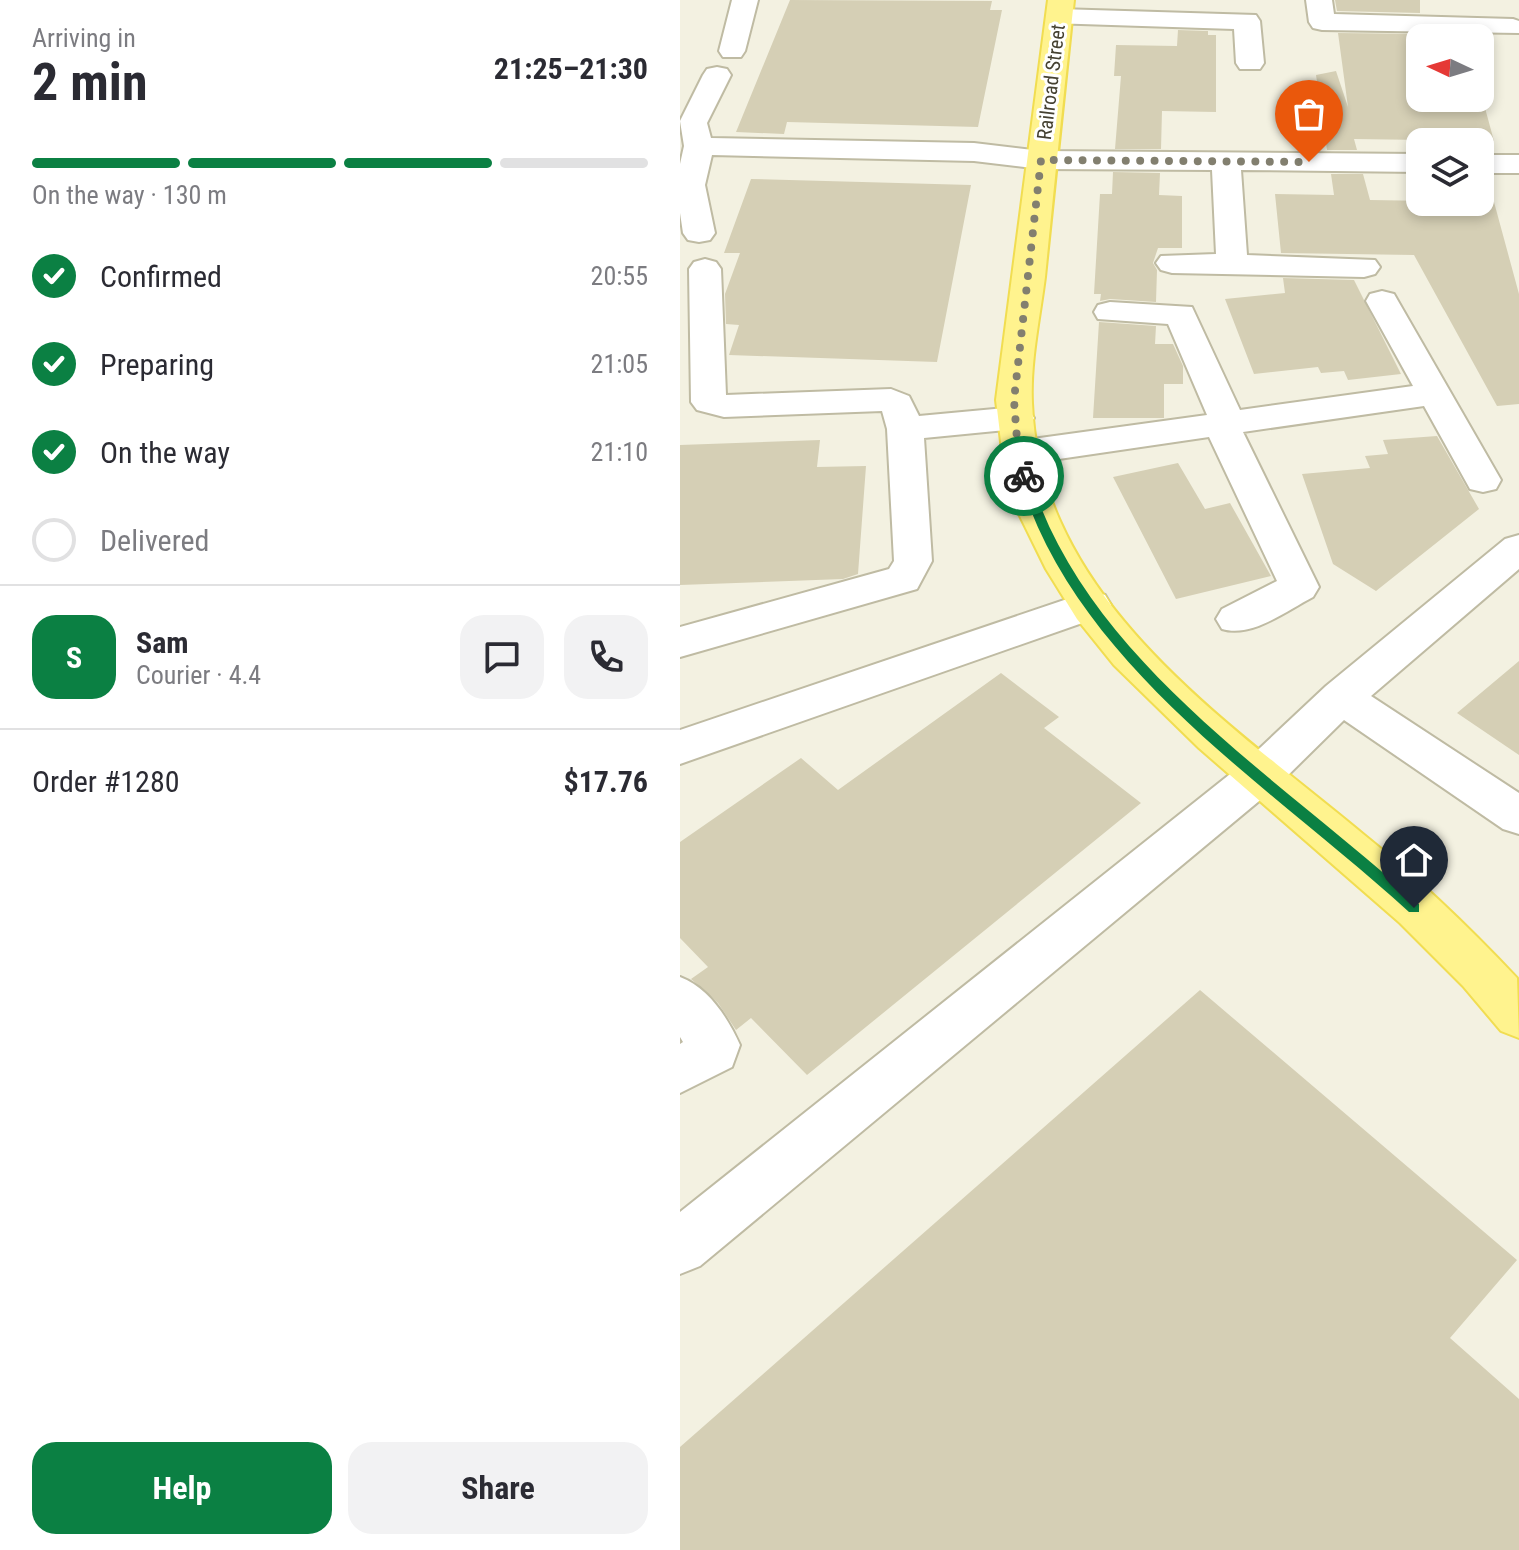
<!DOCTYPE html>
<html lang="en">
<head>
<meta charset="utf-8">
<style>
	body { margin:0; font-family:"Roboto Condensed",sans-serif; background:#f2f2f3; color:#2b2b33; height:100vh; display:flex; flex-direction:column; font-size:30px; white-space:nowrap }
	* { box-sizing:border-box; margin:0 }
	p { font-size:26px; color:#7c7c81 }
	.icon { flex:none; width:44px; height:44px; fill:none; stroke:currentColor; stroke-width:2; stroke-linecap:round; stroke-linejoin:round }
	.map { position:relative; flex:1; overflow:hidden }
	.side { display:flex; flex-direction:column; background:#fff; width:680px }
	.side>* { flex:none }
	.needle { width:52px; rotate:274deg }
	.buttons { position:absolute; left:726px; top:24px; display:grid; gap:16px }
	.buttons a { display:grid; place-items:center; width:88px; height:88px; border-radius:16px; background:#fff; box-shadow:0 4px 12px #0003; font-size:40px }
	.pin { position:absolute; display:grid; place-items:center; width:68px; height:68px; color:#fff; margin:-82px -34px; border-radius:50% 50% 50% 0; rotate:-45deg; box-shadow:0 0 8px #0007 }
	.pin .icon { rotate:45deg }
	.courier { position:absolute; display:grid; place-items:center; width:80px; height:80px; margin:-40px; border:6px solid #0b8043; border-radius:50%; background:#fff; color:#222; box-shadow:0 2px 10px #0007 }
	.head em { font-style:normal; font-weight:700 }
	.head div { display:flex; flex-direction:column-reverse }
	.head { display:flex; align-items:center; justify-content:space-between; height:136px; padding:0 32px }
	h1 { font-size:52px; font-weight:700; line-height:60px }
	.bar { display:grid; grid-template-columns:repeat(4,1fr); gap:12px 8px; align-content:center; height:96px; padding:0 32px }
	.bar i { height:10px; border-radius:6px; background:#e1e1e2 }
	.bar .current { background:#0b8043 }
	.bar p { grid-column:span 4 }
	.line { display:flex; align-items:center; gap:20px; padding:0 32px; border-top:2px solid #e1e1e2 }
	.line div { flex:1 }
	.round { display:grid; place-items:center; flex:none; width:84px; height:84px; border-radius:24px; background:#f2f2f3 }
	ol { padding:0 32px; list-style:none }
	li { display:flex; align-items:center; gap:24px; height:88px }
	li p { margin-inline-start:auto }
	li .icon { padding:8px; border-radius:50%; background:#0b8043; color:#fff; stroke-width:4 }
	li:last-child { color:#7c7c81 }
	li i { width:44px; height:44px; border:4px solid #e1e1e2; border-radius:50% }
	.cta { display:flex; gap:16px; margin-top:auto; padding:16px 32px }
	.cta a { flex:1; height:92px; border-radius:24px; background:#0b8043; color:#fff; font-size:32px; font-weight:700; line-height:92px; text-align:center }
	.cta a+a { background:#f2f2f3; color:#2b2b33 }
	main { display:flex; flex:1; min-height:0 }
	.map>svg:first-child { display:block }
	.building { fill:#d5cfb5 }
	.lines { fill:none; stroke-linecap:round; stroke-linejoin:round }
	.minor-casing { stroke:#bfbba3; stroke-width:4 }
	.major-casing { stroke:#f1dd51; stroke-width:4 }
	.minor { fill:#fff; fill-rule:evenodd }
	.major { fill:#fff38e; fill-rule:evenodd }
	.route { fill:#0b8043 }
	.done { stroke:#827f6f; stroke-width:8; stroke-dasharray:0 14.4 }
	.labels { text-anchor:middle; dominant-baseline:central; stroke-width:6; stroke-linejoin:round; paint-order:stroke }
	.street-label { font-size:20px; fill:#454131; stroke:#fff }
</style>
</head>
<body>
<main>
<section class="side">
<div class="head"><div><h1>2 min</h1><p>Arriving in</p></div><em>21:25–21:30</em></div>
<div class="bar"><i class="current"></i><i class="current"></i><i class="current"></i><i></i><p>On the way · 130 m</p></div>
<ol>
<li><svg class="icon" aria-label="check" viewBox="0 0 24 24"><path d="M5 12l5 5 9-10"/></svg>Confirmed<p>20:55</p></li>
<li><svg class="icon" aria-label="check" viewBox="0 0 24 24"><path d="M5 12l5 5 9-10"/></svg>Preparing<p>21:05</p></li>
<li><svg class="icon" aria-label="check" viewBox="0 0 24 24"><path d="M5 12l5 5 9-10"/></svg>On the way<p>21:10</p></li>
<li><i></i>Delivered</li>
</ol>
<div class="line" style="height:144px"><b class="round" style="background:#0b8043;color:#fff">S</b><div><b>Sam</b><p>Courier · 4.4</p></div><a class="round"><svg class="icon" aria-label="chat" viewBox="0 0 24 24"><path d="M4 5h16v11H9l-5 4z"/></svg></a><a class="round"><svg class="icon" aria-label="phone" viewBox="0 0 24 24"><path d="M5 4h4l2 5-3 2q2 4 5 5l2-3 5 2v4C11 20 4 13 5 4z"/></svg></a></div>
<div class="line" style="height:104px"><div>Order #1280</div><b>$17.76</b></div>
<div class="cta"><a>Help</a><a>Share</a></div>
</section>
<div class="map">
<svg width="839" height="1550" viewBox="0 0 839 1550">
	<rect width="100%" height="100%" fill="#f3f1e1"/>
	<path class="building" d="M110,0L312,1L310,10H322L298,127L107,122L104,134L56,132Z
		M655,0H740V13L657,11Z
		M498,30L528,31V35H536V112L482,111L481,149H435L441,76H434L436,45L497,46Z
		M658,33L740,34V108H805L814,141L674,139L677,150H647L636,75L656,71L668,107Z
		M433,172L480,173L479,195L502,196V248H478L473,263L477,270L476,302L430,299L420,301L421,294H414L420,194H432Z
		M651,174H683L690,200L814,202L839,294V404L817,406L734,255L601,253L595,194L654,195Z
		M71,179L291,185L257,362L49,355L59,325L46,324L45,294L60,253H44Z
		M603,278L674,280L721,374L668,380L664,371L641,373L638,367L574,374L545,299L605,293Z
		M419,322L476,326L475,344H493L503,366V384H484V418H413Z
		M757,436L799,509L696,591L653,564L622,474L690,468L685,456L708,454L703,440Z
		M140,440L137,467L186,466L178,574L163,579L0,585V445Z
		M498,463L525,509L550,503L591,576L496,599L433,477Z
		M839,661V755L777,713Z
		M321,673L379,717L364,728L461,803L127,1075L71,1018L56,1030L38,1003L11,979L28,967L0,938V842L121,758L158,790Z
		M520,990L837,1260L770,1338L839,1399V1550H0V1447Z"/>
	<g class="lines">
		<defs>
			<path id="minor" d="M52,0H78L65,51L61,57H43L39,51Z
				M626,0H652L654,14L833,19L839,21V33L642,30L633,28L629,22Z
				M379,9L576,15L580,21L584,63L580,69H560L556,63L554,29L370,23L366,17L370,11Z
				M37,67L47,69L51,75L27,123L31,138L294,143L361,151L740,154V172L561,170L567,255L695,260L700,267L695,274L684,277L492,273L481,270L476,263L481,256L536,254L532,170L361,169L294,161L32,155L25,185L35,233L30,240L19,242L8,240L3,233L0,213V164L4,146L0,121L23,75L27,69Z
				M800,155H839V173H800Z
				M25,259L36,262L41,269L46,395L211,389L229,396L239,416L336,407L349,410L354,418L349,426L336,429L244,438L252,561L237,589L0,657V627L209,569L214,561L207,429L202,411L44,417L17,410L11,402L9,269L14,262Z
				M702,291L714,294L718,301L821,480L816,489L803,492L790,489L744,406L563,432L639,587L633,597C606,611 572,638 542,629L536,619L542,609L597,581L529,437L338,465L325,461L320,453L325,445L338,441L527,415L488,324L418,319L414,312L418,305L430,302L512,307L560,410L733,386L686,301L690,294Z
				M839,535V569L691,696L839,793V834L823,829L664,720L596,787L20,1266L0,1274V1212L564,763L646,686L825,539Z
				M411,591L425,595L431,605L425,615L0,764V730Z
				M0,977C28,987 48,1018 60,1045L52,1067L0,1093V1044L3,1042L0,1037Z"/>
			<path id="major" d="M368,0H394C384,92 374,184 365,277C360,317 350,362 352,403C360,600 546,720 683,834C738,878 789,927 837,978L839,1038L821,1031L783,986L720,923L519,748L434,665L397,619L366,569L335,506L324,467L316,400Z"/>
		</defs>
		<use href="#minor" class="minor-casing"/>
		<use href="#major" class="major-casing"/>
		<use href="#minor" class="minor"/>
		<use href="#major" class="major"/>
	</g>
	<path class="route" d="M344,472L350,476C405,660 603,780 739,904V912H729C590,785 394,665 339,476Z"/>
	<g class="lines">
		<path class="done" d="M344,476L338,453L334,400L361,160L629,162"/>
	</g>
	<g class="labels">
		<g class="street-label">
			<text transform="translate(371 82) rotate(-83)">Railroad Street</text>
		</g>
	</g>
</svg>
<div class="buttons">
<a><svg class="needle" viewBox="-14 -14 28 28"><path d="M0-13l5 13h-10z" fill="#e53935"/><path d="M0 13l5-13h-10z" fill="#7c7c81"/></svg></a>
<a><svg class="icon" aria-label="layers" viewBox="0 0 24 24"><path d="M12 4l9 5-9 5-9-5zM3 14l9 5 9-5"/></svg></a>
</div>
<div class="pin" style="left:629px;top:162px;background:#ea580c"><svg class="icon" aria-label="bag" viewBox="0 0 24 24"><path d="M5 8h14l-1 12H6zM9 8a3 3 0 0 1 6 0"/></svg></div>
<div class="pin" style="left:734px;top:908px;background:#1f2937"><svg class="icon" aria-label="home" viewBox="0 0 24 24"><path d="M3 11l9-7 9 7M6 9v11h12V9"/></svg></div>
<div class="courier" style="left:344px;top:476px"><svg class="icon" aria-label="bike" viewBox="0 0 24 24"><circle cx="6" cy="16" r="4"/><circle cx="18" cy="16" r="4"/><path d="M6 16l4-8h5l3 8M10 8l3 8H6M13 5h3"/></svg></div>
</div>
</main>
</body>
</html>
